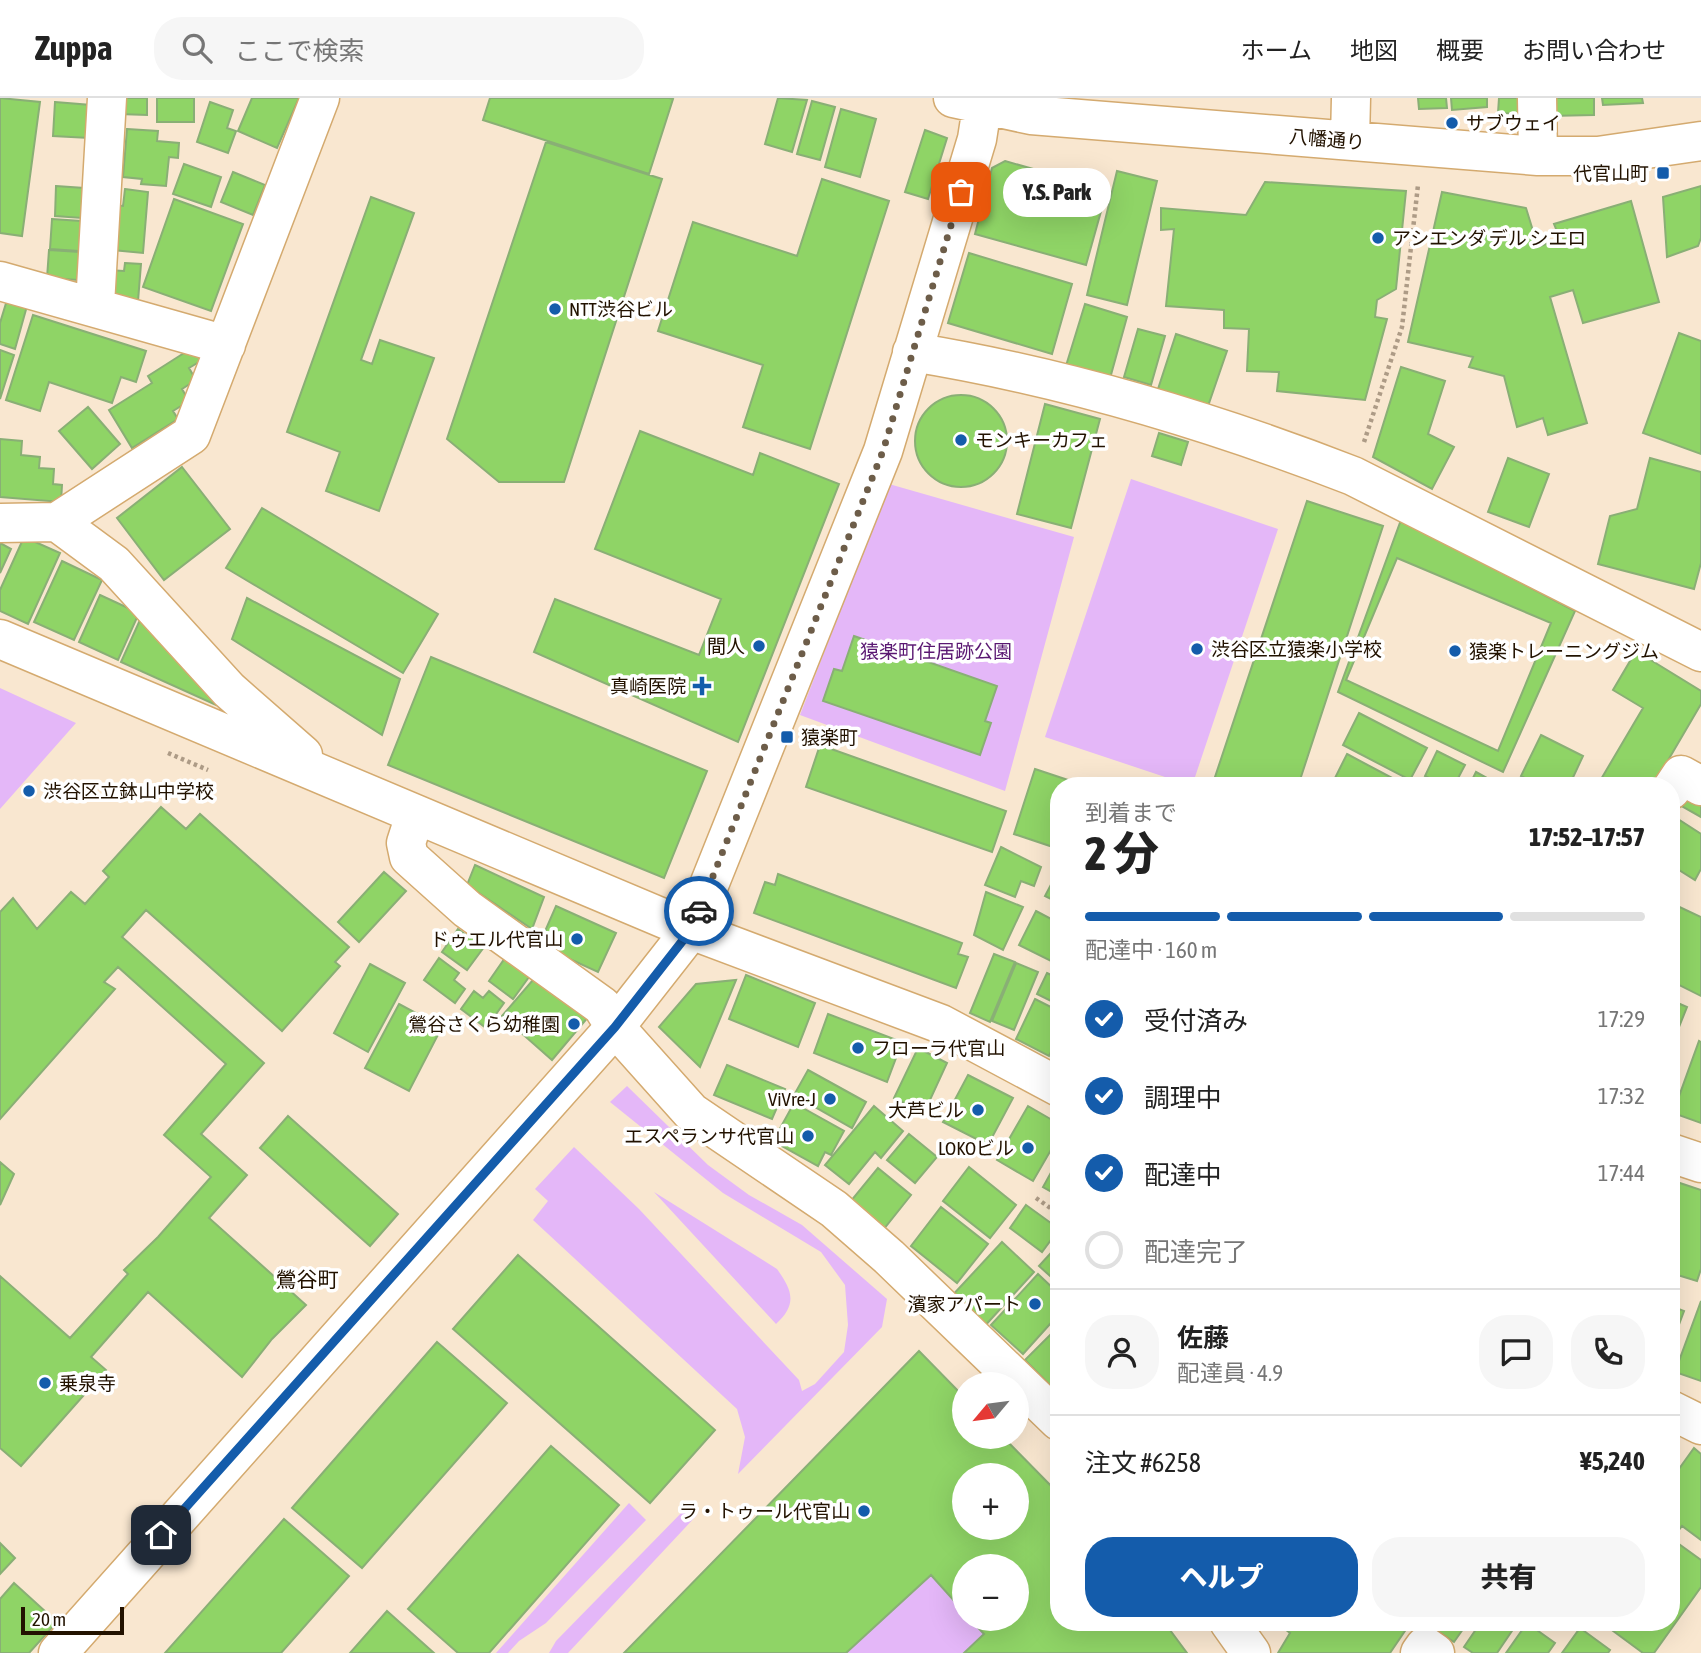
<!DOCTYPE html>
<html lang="ja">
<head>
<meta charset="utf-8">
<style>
	body { margin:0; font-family:"Asap Condensed","Noto Sans JP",sans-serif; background:#f6f6f6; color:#222; height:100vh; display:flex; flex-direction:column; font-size:26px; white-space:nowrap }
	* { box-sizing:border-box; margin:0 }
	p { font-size:23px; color:#767676 }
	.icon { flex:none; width:38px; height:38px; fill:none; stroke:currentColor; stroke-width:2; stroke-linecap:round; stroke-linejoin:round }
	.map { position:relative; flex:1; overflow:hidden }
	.panel { position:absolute; left:1050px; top:679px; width:630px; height:854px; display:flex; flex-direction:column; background:#fff; border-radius:28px; box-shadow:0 7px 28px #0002 }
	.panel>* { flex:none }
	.needle { width:46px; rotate:241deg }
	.buttons { position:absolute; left:952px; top:1274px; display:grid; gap:14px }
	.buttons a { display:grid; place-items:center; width:77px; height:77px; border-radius:50%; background:#fff; box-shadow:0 7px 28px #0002; font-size:35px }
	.scale { position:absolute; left:21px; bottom:18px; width:103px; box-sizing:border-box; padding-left:7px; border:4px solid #221200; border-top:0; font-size:19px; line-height:24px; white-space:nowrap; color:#221200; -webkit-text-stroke:5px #fff; paint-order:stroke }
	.pin { position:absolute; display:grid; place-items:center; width:60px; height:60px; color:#fff; margin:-30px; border-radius:14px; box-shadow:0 4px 10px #0006 }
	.courier { position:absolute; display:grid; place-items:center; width:70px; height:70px; margin:-35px; border:5px solid #145cab; border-radius:50%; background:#fff; color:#222; box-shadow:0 2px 9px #0007 }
	.bubble { position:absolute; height:49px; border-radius:24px; background:#fff; box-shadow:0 7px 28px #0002; font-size:23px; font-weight:800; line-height:49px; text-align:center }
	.overview em { font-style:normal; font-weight:800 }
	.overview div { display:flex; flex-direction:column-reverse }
	.overview { display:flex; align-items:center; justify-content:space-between; height:119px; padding:0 35px }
	h1 { font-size:46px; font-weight:800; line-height:52px }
	.bar { display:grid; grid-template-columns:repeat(4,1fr); gap:10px 7px; align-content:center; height:84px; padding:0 35px }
	.bar i { height:9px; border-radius:5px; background:#e0e0e0 }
	.bar .active { background:#145cab }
	.bar p { grid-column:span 4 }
	.line { display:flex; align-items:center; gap:18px; padding:0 35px; border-top:2px solid #e0e0e0 }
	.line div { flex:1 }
	.round { display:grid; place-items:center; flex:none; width:74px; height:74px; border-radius:28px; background:#f6f6f6 }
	ol { padding:0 35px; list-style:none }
	li { display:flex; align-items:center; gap:21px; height:77px }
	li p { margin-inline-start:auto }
	li .icon { padding:7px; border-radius:50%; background:#145cab; color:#fff; stroke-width:4 }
	li:last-child { color:#767676 }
	li i { width:38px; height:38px; border:4px solid #e0e0e0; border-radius:50% }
	.cta { display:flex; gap:14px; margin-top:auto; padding:14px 35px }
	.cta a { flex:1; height:80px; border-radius:28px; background:#145cab; color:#fff; font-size:28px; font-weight:800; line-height:80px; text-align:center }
	.cta a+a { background:#f6f6f6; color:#222 }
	header { display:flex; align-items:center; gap:42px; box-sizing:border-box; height:98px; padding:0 35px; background:#fff; border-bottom:2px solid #e0e0e0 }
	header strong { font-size:33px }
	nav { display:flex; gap:38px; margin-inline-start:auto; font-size:24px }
	.search { width:490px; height:63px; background:#f6f6f6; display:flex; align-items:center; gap:18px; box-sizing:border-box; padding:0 24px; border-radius:28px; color:#767676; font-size:26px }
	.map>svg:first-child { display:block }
	.green { fill:#e4b7f8 }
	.building { fill:#8fd466; stroke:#89af75; stroke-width:2; fill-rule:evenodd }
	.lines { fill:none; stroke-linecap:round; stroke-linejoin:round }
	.minor-casing { stroke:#d4aa6f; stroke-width:41 }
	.path { stroke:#ad9b86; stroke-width:4.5; stroke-dasharray:3.5 3.5; stroke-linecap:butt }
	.minor { stroke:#fff; stroke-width:38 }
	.done { stroke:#6d5d49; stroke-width:7; stroke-dasharray:0 12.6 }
	.route { stroke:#145cab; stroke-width:9 }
	.poi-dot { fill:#145cab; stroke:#fff; stroke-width:2.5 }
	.labels { text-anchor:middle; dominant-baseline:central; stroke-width:7; stroke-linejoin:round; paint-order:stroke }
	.poi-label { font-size:19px; fill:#221200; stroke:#fff; text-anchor:end }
	.street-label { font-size:19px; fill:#221200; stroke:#fff }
	.park-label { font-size:19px; fill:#5a1872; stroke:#fff }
	.neighbourhood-label { font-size:21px; fill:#221200; stroke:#fff }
</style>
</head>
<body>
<header>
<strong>Zuppa</strong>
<div class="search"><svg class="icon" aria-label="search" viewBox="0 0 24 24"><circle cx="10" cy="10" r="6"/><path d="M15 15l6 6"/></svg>ここで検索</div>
<nav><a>ホーム</a><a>地図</a><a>概要</a><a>お問い合わせ</a></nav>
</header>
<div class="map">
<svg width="1701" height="1555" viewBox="0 0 1701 1555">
	<rect width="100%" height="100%" fill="#f9e7d0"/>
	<path class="green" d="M1131,381L1278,431L1192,688L1045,639Z
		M889,386L1074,439L1005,693L800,617Z
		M0,590L76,625L0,711Z
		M627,988L708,1067L749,1097L802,1127L887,1201L882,1229L738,1376L745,1339L737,1311L533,1122L548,1103L535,1091L574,1049L639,1111L799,1282L802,1293L815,1286L844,1254L848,1227L845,1187L821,1154L723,1095L610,1004Z
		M654,1094L777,1171C792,1192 798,1206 776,1226Z
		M629,1405L646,1422L546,1525L519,1543L508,1555H496Z
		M688,1408L697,1417L568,1555H549L556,1543Z
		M931,1477L964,1514V1521H970L984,1536L964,1555H846Z"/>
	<path class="building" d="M0,0L40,4L22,138L0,135Z
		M119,0H147V17L119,16Z
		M157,0H194V24H157Z
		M252,0H299L277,50L238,33Z
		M490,0H669L673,1L649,76L483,22Z
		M778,0L807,2L792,54L765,46Z
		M1418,0H1446L1447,10L1419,11Z
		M1451,0H1487V9L1452,12Z
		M1499,0H1523L1522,16L1498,15Z
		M1549,0H1594V17L1549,18Z
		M1602,0H1642L1643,5L1603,7Z
		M812,3L835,9L820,62L797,56Z
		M55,4L91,7L89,40L53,38Z
		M210,4L233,12L227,30L236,33L228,55L197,44Z
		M841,11L876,21L860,79L825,69Z
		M127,31L158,33L157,43L179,45L178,60L169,59L166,88L141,86L142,81L123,79Z
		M925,32L947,40L928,101L905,94Z
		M546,44L662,81L564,384H499L447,341Z
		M1005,63L1107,92L1086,167L975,136L992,70Z
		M184,66L221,79L211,109L173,96Z
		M1117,73L1157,83L1127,207L1087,197Z
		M233,74L265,87L253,117L221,104Z
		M822,81L889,103L810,351L743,329L763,267L658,233L693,124L797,158Z
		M1265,84L1406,93L1396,191L1377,202L1375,219L1387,221L1365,302L1277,293L1279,274L1247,273L1249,231L1224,230V212L1166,208L1174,131L1161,132V110L1246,117Z
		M56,88L84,90L82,120L55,118Z
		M1701,88V140L1698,148L1667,159L1663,99Z
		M125,91L148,94L143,155L102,151L105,106L123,108Z
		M1442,94L1526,110L1538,149L1560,141L1554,126L1631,103L1659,204L1583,225L1573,192L1550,199L1587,325L1548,337L1543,320L1517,329L1504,278L1469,269L1473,259L1408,244Z
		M371,99L414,115L361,262L372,266L380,242L434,260L379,413L326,393L340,354L287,334Z
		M174,101L243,126L211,213L143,189Z
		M52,121L81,123L79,153L50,151Z
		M49,152L80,154L78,182L47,180Z
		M969,155L1072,186L1052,256L948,225Z
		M125,165L141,166L138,203L106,197L108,172L124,173Z
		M7,202L27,208L15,251L0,246V225Z
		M1085,206L1127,219L1109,284L1065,271Z
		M33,217L146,253L136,284L121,279L112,305L49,284L40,313L6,302Z
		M1138,231L1165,238L1151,287L1124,279Z
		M1679,235L1701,243V356L1643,335Z
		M1176,236L1227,253L1207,311L1157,294Z
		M195,248L204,261L189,270L196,282L182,291L189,303L173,313L178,321L132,350L109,312L152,285L148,278Z
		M0,252L14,257L0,301Z
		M1401,269L1445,283L1428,336L1454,349L1432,391L1373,359Z
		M915 343a46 46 0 1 1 92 0a46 46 0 1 1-92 0Z
		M1045,306L1100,321L1071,430L1017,416Z
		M88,309L120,346L92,371L59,333Z
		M640,333L753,377L760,355L839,386L738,644L534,554L555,501L699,557L721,501L595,451Z
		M1159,335L1188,344L1181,367L1152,358Z
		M0,341L22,343L21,357L40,359L39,370L54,371L53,386L62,387L61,404L0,399Z
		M1508,360L1549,376L1529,429L1488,414Z
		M1650,360L1701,374V465L1694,491L1598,466L1610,418L1637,411Z
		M182,369L230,431L164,482L117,420Z
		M1307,403L1383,428L1298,688H1212Z
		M262,410L438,516L403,575L226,470Z
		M1401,422L1575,513L1503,674L1338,594Z
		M24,439L60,455L28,526L0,513V492Z
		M0,445L11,451L0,475Z
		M1397,460L1551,525L1498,653L1346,582Z
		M62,463L102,482L74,542L34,524Z
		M100,497L139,515L118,562L79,544Z
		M247,500L400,581L382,637L232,541Z
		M140,522L221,597L216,607L121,564Z
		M854,538L997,588L985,623L991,625L980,657L823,603L834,571L842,573Z
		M1636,553L1701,593V606L1653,688H1597L1643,610L1613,592Z
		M431,559L707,673L664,780L388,667Z
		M1359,615L1427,650L1410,682L1343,647Z
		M1541,637L1583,658L1569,688H1541L1521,678Z
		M820,647L1006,713L992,754L806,689Z
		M1437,653L1465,667L1454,688H1444L1425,678Z
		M1347,656L1394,681L1390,688H1345L1334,682Z
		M1035,671L1086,688H1059V751L1014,736Z
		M1476,674L1496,685L1495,688H1469Z
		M1701,694V719L1678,706Z
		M161,709L186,731L200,716L349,849L335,864L340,868L282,933L146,812L122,839L264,965L201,1036L247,1077L209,1120L306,1207L272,1241L242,1279L148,1194L91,1259L106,1272L21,1368L0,1350V1178L70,1240L128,1176L124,1172L158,1139L211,1079L164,1037L226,966L118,869L104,884L115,891L0,1021V814L13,800L37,831L71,794L85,806L109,779L103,773Z
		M1678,721L1701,736V771L1695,782L1671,767V732Z
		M1001,749L1041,769L1034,788L1021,783L1015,799L985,787Z
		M475,767L544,799L532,831L467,787Z
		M384,774L406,793L359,844L338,824Z
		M778,776L962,845L958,856L968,859L956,890L754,815L765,784L775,787Z
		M1056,777L1059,778V805L1045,798Z
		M986,794L1023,809L1003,852L974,837Z
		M1671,805L1701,819V898L1671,883Z
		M556,808L616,835L598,874L539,847Z
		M1036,813L1059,825V867L1019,847Z
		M458,831L470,840L473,835L487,845L467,872L442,854Z
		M994,856L1015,864L990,924L970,915Z
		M439,860L459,875L454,882L465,891L455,905L424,882Z
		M505,860L529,879L513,901L489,883Z
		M1016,865L1038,874L1014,932L992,923Z
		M370,866L405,885L368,954L334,935Z
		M539,875L589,918L552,962L502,918Z
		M1047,875L1059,881V907L1037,896Z
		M746,877L815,905L798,949L729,921Z
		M736,882L700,969L659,929L696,886Z
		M474,893L483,900L489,893L504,905L486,930L461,911Z
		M1035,901L1059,913V938L1049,958L1016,941Z
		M1671,902L1687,909L1671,949Z
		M399,906L442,929L409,993L365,970Z
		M828,916L902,944L887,984L814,955Z
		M1699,943L1701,944V1025L1673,1015Z
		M918,950L947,965L924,1015L894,1000Z
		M727,967L785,991L772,1021L714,997Z
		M808,972L866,1004L852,1030L794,997Z
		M968,977L1013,1000L988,1047L943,1024Z
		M794,1005L844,1033L831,1057L825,1054L818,1068L773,1043Z
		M874,1008L903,1033L881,1060L875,1054L849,1086L825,1067Z
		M1028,1008L1059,1026V1038L1033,1083L997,1062Z
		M288,1018L398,1116L370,1148L260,1050Z
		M909,1036L937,1059L915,1085L887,1062Z
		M1059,1060V1098L1043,1089Z
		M0,1064L14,1076L0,1107Z
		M969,1069L1016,1107L990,1140L943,1103Z
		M878,1070L911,1097L883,1132L850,1104Z
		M1671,1082L1701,1092V1171L1697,1183L1671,1175Z
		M1026,1107L1059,1131L1042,1154L1010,1130Z
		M941,1109L988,1146L957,1185L911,1148Z
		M1002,1144L1034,1174L982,1231L949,1201Z
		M1059,1146V1186L1039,1168Z
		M518,1157L715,1332L650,1405L453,1231Z
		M1038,1176L1059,1196V1216L1023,1256L991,1227Z
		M1701,1203V1283L1675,1274Z
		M1671,1208L1684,1213L1671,1248Z
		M1058,1229L1059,1280L1051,1288L1025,1262Z
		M437,1244L507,1305L362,1470L292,1410Z
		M919,1253L964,1299V1339H1003L1059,1396V1524H1164L1187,1555H964L984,1536L970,1521H1017V1468H964V1514L931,1477L846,1555H624ZM964,1377H1017V1430H964Z
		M551,1348L619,1407L489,1555H458L408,1511Z
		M1694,1350L1701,1356V1442L1682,1428L1672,1441L1701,1462V1489L1654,1555H1643L1601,1524H1671V1382Z
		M284,1421L349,1478L281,1555H165Z
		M0,1445L15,1460L0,1476Z
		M14,1485L57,1524L29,1555H0V1501Z
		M387,1513L434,1555H350Z
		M1276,1524H1411L1390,1555H1278L1290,1535Z
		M1437,1524H1468L1454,1544L1433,1530Z
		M1481,1524H1518L1497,1555H1473L1464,1549Z
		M1527,1525L1555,1545L1548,1555H1506Z
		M1580,1530L1610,1552L1608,1555H1562Z"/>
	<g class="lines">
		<defs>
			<path id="minor" d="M953,0L1031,17L1538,58H1598L1701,43
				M1537,0L1538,58
				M1350,42L1351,0
				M0,183L226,247
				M95,207L107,0
				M912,254C1060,278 1214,324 1353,378L1701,554
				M57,424L191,337L320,0
				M0,425L57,424L114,466L229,592L303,657
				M0,541L691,832L941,926L1059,989
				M1671,692L1681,677L1701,688
				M415,717L406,745L409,759L467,811L602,908L615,929L691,1014L834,1111L889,1159L1059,1323
				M1671,1055L1701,1065
				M1671,1312L1701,1327
				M1229,1524L1251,1555
				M58,1555L615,929L691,832L703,802L883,353L977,41L982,9
				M1420,1555L1425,1548L1435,1555"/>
		</defs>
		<use href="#minor" class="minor-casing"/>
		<path class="path" d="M1364,344L1402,229L1418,87
			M168,655L208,672
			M1036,1100L1059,1116"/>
		<use href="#minor" class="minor"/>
	</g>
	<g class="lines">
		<path class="done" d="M699,813L883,353L961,94"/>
		<path class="route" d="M161,1437L615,929L691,832L699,813"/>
	</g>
	<g class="poi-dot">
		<circle cx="1452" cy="25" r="7"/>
		<rect x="1656" y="68" width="14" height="14" rx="3.5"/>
		<circle cx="1378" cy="140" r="7"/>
		<circle cx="555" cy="211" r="7"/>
		<circle cx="961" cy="342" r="7"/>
		<circle cx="759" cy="548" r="7"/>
		<circle cx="1197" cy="551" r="7"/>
		<circle cx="1455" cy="553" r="7"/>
		<path d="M698.5 577.5h7v7h7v7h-7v7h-7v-7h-7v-7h7z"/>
		<rect x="780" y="632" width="14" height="14" rx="3.5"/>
		<circle cx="29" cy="693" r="7"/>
		<circle cx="577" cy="841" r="7"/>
		<circle cx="574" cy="926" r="7"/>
		<circle cx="858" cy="950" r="7"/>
		<circle cx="830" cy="1001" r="7"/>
		<circle cx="978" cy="1012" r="7"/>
		<circle cx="808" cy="1038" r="7"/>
		<circle cx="1028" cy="1050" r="7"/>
		<circle cx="1035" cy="1206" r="7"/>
		<circle cx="45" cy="1285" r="7"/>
		<circle cx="864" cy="1413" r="7"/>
	</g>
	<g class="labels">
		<g class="poi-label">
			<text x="1466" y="25" text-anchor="start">サブウェイ</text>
			<text x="1649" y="75">代官山町</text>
			<text x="1392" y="140" text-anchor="start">アシエンダ デル シエロ</text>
			<text x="569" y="211" text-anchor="start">NTT渋谷ビル</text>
			<text x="975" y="342" text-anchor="start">モンキーカフェ</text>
			<text x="745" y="548">間人</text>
			<text x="1211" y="551" text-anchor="start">渋谷区立猿楽小学校</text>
			<text x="1469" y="553" text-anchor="start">猿楽トレーニングジム</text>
			<text x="686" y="588">真崎医院</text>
			<text x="801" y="639" text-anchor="start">猿楽町</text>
			<text x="43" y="693" text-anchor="start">渋谷区立鉢山中学校</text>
			<text x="563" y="841">ドゥエル代官山</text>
			<text x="560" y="926">鶯谷さくら幼稚園</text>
			<text x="872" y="950" text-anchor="start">フローラ代官山</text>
			<text x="816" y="1001">ViVre-J</text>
			<text x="964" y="1012">大芦ビル</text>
			<text x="794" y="1038">エスペランサ代官山</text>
			<text x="1014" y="1050">LOKOビル</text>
			<text x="1021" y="1206">濱家アパート</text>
			<text x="59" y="1285" text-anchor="start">乗泉寺</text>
			<text x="850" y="1413">ラ・トゥール代官山</text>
		</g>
		<g class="street-label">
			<text transform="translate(1327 41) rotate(5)">八幡通り</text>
		</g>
		<g class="park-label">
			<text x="936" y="553">猿楽町住居跡公園</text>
		</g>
		<g class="neighbourhood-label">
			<text x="307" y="1181">鶯谷町</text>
		</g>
	</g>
</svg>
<div class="buttons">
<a><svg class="needle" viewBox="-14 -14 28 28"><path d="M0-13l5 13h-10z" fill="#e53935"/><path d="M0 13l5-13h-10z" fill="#767676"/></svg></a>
<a>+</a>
<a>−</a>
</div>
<div class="scale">20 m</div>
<div class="pin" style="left:961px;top:94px;background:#ea580c"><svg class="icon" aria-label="bag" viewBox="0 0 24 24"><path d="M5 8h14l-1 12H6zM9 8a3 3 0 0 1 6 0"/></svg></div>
<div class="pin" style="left:161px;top:1437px;background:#1f2937"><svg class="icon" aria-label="home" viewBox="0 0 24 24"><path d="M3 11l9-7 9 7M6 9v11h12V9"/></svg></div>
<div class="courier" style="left:699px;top:813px"><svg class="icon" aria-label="car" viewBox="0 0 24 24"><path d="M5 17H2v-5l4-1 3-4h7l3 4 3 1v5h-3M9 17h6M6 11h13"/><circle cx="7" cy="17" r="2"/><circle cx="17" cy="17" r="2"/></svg></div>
<div class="bubble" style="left:1003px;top:70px;width:108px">Y.S. Park</div>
<section class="panel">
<div class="overview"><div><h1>2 分</h1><p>到着まで</p></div><em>17:52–17:57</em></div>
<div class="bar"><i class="active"></i><i class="active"></i><i class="active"></i><i></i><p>配達中 · 160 m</p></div>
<ol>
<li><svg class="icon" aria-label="check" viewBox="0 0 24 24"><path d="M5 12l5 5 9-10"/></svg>受付済み<p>17:29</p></li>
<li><svg class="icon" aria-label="check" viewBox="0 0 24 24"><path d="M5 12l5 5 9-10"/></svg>調理中<p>17:32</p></li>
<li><svg class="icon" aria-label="check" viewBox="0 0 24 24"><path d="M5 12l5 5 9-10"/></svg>配達中<p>17:44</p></li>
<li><i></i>配達完了</li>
</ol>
<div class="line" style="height:126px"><a class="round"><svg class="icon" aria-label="person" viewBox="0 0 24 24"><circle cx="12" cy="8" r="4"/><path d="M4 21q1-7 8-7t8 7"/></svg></a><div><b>佐藤</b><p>配達員 · 4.9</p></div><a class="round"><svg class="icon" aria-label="chat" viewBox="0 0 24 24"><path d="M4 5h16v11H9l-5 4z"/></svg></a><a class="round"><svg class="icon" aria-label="phone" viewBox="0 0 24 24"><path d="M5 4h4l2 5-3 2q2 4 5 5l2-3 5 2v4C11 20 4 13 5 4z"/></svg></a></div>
<div class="line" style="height:91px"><div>注文 #6258</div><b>¥5,240</b></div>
<div class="cta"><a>ヘルプ</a><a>共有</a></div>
</section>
</div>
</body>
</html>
